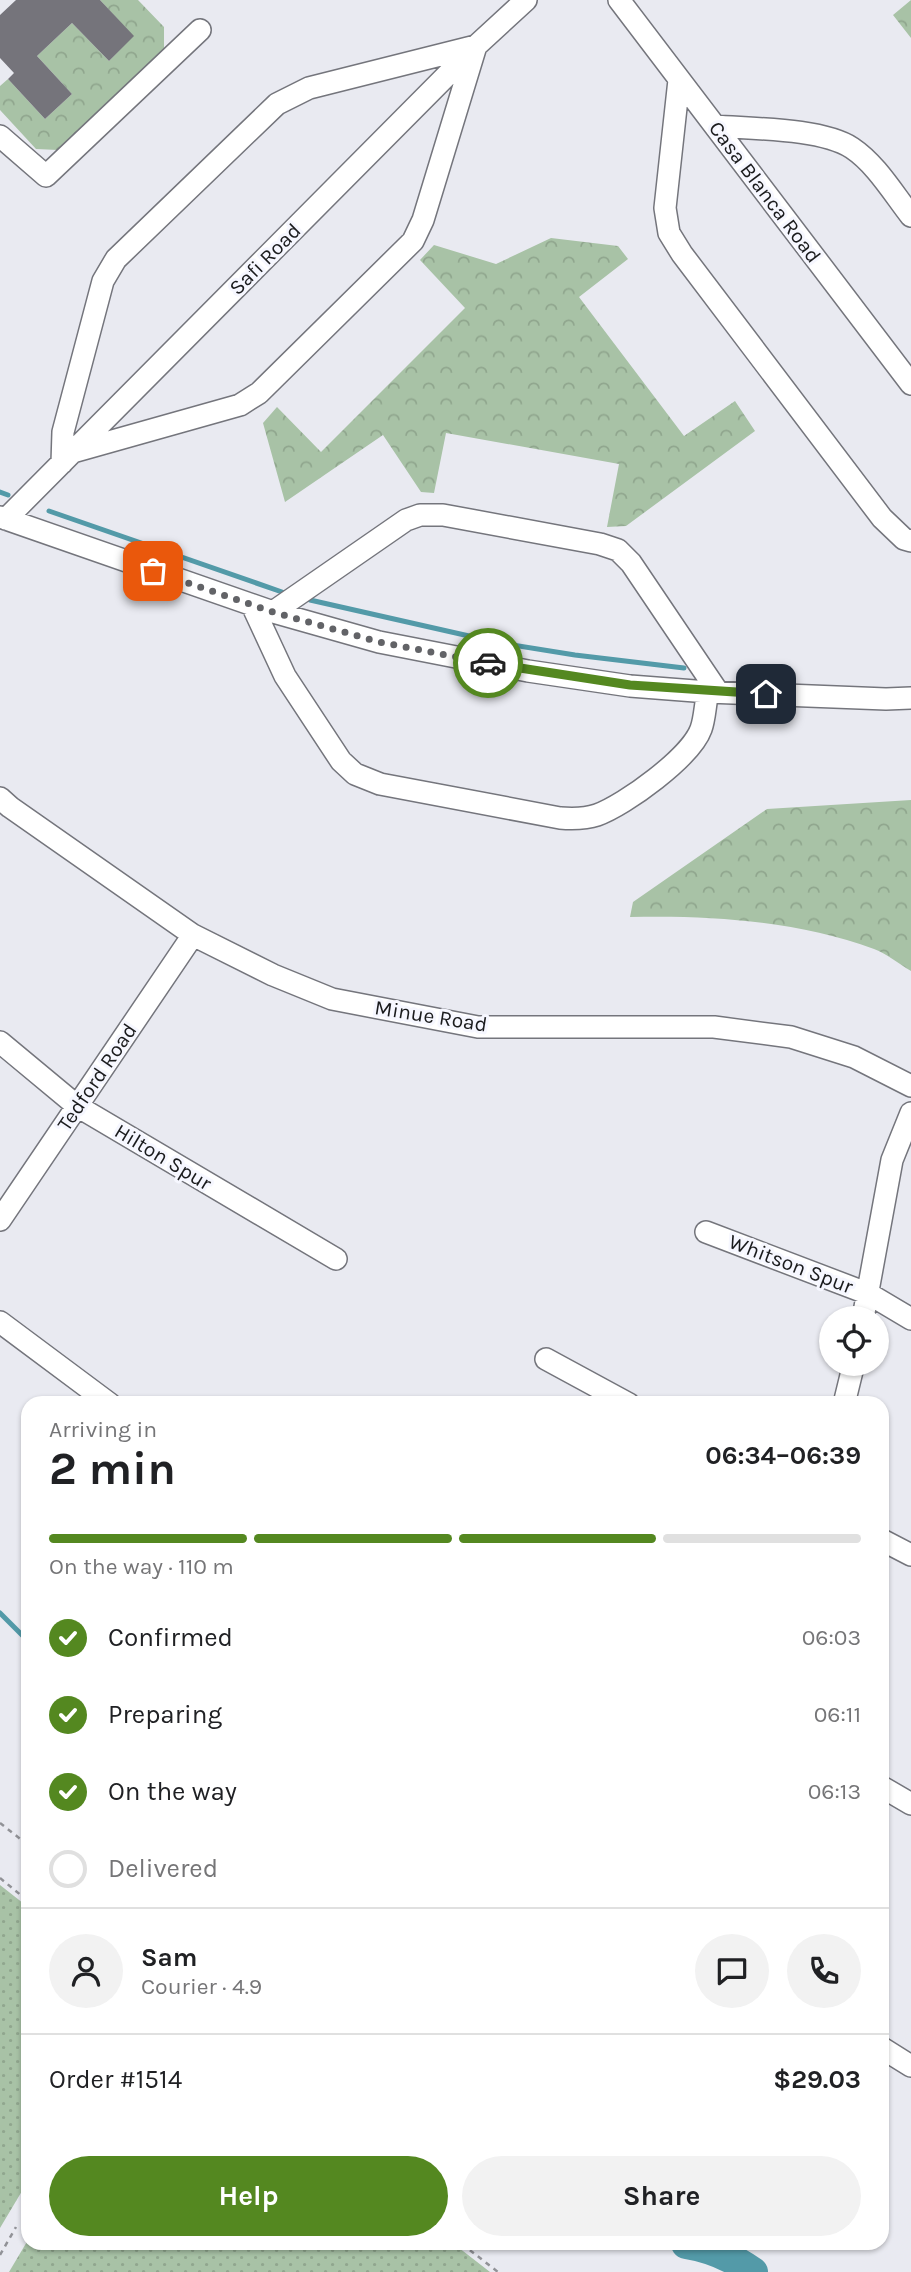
<!DOCTYPE html>
<html lang="en">
<head>
<meta charset="utf-8">
<style>
	body { margin:0; font-family:Karla,sans-serif; background:#f2f2f2; color:#202124; height:100vh; display:flex; flex-direction:column; font-size:26px; white-space:nowrap }
	* { box-sizing:border-box; margin:0 }
	p { font-size:23px; color:#757577 }
	.icon { flex:none; width:38px; height:38px; fill:none; stroke:currentColor; stroke-width:2; stroke-linecap:round; stroke-linejoin:round }
	.map { position:relative; flex:1; overflow:hidden }
	.panel { position:absolute; left:21px; top:1396px; width:868px; height:854px; display:flex; flex-direction:column; background:#fff; border-radius:21px; box-shadow:0 2px 5px #0004 }
	.panel>* { flex:none }
	.controls { position:absolute; left:819px; top:1306px; display:grid; gap:14px }
	.controls a { display:grid; place-items:center; width:70px; height:70px; border-radius:50%; background:#fff; box-shadow:0 2px 5px #0004; font-size:35px }
	.pin { position:absolute; display:grid; place-items:center; width:60px; height:60px; color:#fff; margin:-30px; border-radius:14px; box-shadow:0 4px 10px #0006 }
	.courier { position:absolute; display:grid; place-items:center; width:70px; height:70px; margin:-35px; border:5px solid #548820; border-radius:50%; background:#fff; color:#222; box-shadow:0 2px 9px #0007 }
	.overview em { font-style:normal; font-weight:700 }
	.overview div { display:flex; flex-direction:column-reverse }
	.overview { display:flex; align-items:center; justify-content:space-between; height:119px; padding:0 28px }
	h1 { font-size:46px; font-weight:700; line-height:52px }
	.bar { display:grid; grid-template-columns:repeat(4,1fr); gap:10px 7px; align-content:center; height:84px; padding:0 28px }
	.bar i { height:9px; border-radius:5px; background:#e0e0e0 }
	.bar .selected { background:#548820 }
	.bar p { grid-column:span 4 }
	.line { display:flex; align-items:center; gap:18px; padding:0 28px; border-top:2px solid #e0e0e0 }
	.line div { flex:1 }
	.round { display:grid; place-items:center; flex:none; width:74px; height:74px; border-radius:37px; background:#f2f2f2 }
	ol { padding:0 28px; list-style:none }
	li { display:flex; align-items:center; gap:21px; height:77px }
	li p { margin-inline-start:auto }
	li .icon { padding:7px; border-radius:50%; background:#548820; color:#fff; stroke-width:4 }
	li:last-child { color:#757577 }
	li i { width:38px; height:38px; border:4px solid #e0e0e0; border-radius:50% }
	.primary-button { display:flex; gap:14px; margin-top:auto; padding:14px 28px }
	.primary-button a { flex:1; height:80px; border-radius:42px; background:#548820; color:#fff; font-size:28px; font-weight:700; line-height:80px; text-align:center }
	.primary-button a+a { background:#f2f2f2; color:#202124 }
	.map>svg:first-child { display:block }
	.grass { fill:url(#grass-dots) }
	.park { fill:url(#park-crowns) }
	.lines { fill:none; stroke-linecap:round; stroke-linejoin:round }
	.stream { stroke:#539aa8; stroke-width:5 }
	.river { stroke:#539aa8; stroke-width:30 }
	.building { fill:#75747b }
	.minor-casing { stroke:#74757c; stroke-width:24 }
	.path { stroke:#919297; stroke-width:2.5; stroke-dasharray:5 5; stroke-linecap:butt }
	.minor { stroke:#fff; stroke-width:21 }
	.done { stroke:#626367; stroke-width:7; stroke-dasharray:0 12.6 }
	.route { stroke:#548820; stroke-width:9 }
	.labels { text-anchor:middle; dominant-baseline:central; stroke-width:6; stroke-linejoin:round; paint-order:stroke }
	.street-label { font-size:21px; fill:#1a1b1d; stroke:#f6f7ff }
</style>
</head>
<body>
<div class="map">
<svg width="911" height="2272" viewBox="0 0 911 2272">
	<defs>
		<pattern id="grass-dots" width="8" height="8" patternUnits="userSpaceOnUse" patternTransform="scale(1.75)"><rect width="8" height="8" fill="#a8c2a6"/><path d="M2 2h.1M6 6h.1" fill="none" stroke="#90a68e" stroke-width="1.8" stroke-linecap="round"/></pattern>
		<pattern id="park-crowns" width="20" height="18" patternUnits="userSpaceOnUse" patternTransform="scale(1.75)"><rect width="20" height="18" fill="#a8c2a6"/><path d="M2 6a3 3 0 1 1 6 0M12 15a3 3 0 1 1 6 0" fill="none" stroke="#90a68e"/></pattern>
	</defs>
	<rect width="100%" height="100%" fill="#e9eaf1"/>
	<path class="grass" d="M0,1885L28,1907V2181L0,2228Z
		M28,2240V2244H454L490,2272H9Z"/>
	<path class="park" d="M100,0H138L164,27V50L58,150L36,149L0,110V86L8,79L45,119L72,94L37,56L72,23L109,61L133,36Z
		M911,0V38L893,15Z
		M551,238L618,246L628,259L579,297L684,436L735,401L755,431L626,526L607,527L619,464L446,433L434,493L421,492L383,435L285,502L263,423L277,407L321,452L465,308L420,260L434,245L496,264Z
		M911,800V971C899,964 887,954 874,949C798,921 711,915 630,917L633,902L767,809Z"/>
	<g class="lines">
		<path class="stream" d="M0,492L8,495
			M49,511L282,592
			M310,600L500,643L575,655L684,668
			M0,1613L28,1641"/>
		<path class="river" d="M686,2244C711,2248 732,2257 753,2272"/>
	</g>
	<path class="building" d="M16,0H100L134,36L109,61L72,23L37,56L72,94L45,119L8,79L14,73L0,58V15Z"/>
	<g class="lines">
		<defs>
			<path id="minor" d="M619,0L911,384
				M679,80L665,208L669,233L682,254L882,518L904,539L911,541
				M715,126C751,129 821,128 852,148C876,164 893,193 911,216
				M0,136L46,176L200,30
				M62,463L63,432L103,281L116,259L277,104L309,88L476,46L423,220L413,241L259,393L240,405L73,452
				M0,517L273,612L379,642L528,671L630,686L708,692L886,699L911,698
				M6,519L476,46L526,0
				M252,605L285,676L341,761L355,774L380,784L560,818C572,819 585,819 597,815C625,805 691,757 701,729C705,718 705,704 708,692
				M273,612L406,520L420,515H443L600,544L618,550L631,563L718,692
				M0,798L10,807L193,935L273,975L332,999L478,1027H714L791,1037L854,1057L911,1086
				M0,1042L77,1106L336,1259
				M0,1220L193,935
				M706,1232L869,1294L911,1319
				M863,1318L892,1160L911,1113
				M0,1322L110,1404
				M546,1359L629,1404
				M844,1404L854,1363
				M882,1540L911,1555
				M882,1787L911,1804
				M882,2048L911,2066"/>
		</defs>
		<use href="#minor" class="minor-casing"/>
		<path class="path" d="M0,1823L28,1845
			M0,1878L28,1901
			M462,2244L498,2272
			M0,2255L16,2227"/>
		<use href="#minor" class="minor"/>
	</g>
	<g class="lines">
		<path class="done" d="M153,571L273,612L379,642L488,663"/>
		<path class="route" d="M488,663L630,685L766,694"/>
	</g>
	<g class="labels">
		<g class="street-label">
			<text transform="translate(765 192) rotate(53)">Casa Blanca Road</text>
			<text transform="translate(265 259) rotate(-45)">Safi Road</text>
			<text transform="translate(431 1016) rotate(9)">Minue Road</text>
			<text transform="translate(97 1077) rotate(-56)">Tedford Road</text>
			<text transform="translate(163 1157) rotate(31)">Hilton Spur</text>
			<text transform="translate(791 1264) rotate(21)">Whitson Spur</text>
		</g>
	</g>
</svg>
<div class="controls">
<a><svg class="icon" aria-label="locate" viewBox="0 0 24 24"><circle cx="12" cy="12" r="6"/><path d="M12 2v4M12 18v4M2 12h4M18 12h4"/></svg></a>
</div>
<div class="pin" style="left:153px;top:571px;background:#ea580c"><svg class="icon" aria-label="bag" viewBox="0 0 24 24"><path d="M5 8h14l-1 12H6zM9 8a3 3 0 0 1 6 0"/></svg></div>
<div class="pin" style="left:766px;top:694px;background:#1f2937"><svg class="icon" aria-label="home" viewBox="0 0 24 24"><path d="M3 11l9-7 9 7M6 9v11h12V9"/></svg></div>
<div class="courier" style="left:488px;top:663px"><svg class="icon" aria-label="car" viewBox="0 0 24 24"><path d="M5 17H2v-5l4-1 3-4h7l3 4 3 1v5h-3M9 17h6M6 11h13"/><circle cx="7" cy="17" r="2"/><circle cx="17" cy="17" r="2"/></svg></div>
<section class="panel">
<div class="overview"><div><h1>2 min</h1><p>Arriving in</p></div><em>06:34–06:39</em></div>
<div class="bar"><i class="selected"></i><i class="selected"></i><i class="selected"></i><i></i><p>On the way · 110 m</p></div>
<ol>
<li><svg class="icon" aria-label="check" viewBox="0 0 24 24"><path d="M5 12l5 5 9-10"/></svg>Confirmed<p>06:03</p></li>
<li><svg class="icon" aria-label="check" viewBox="0 0 24 24"><path d="M5 12l5 5 9-10"/></svg>Preparing<p>06:11</p></li>
<li><svg class="icon" aria-label="check" viewBox="0 0 24 24"><path d="M5 12l5 5 9-10"/></svg>On the way<p>06:13</p></li>
<li><i></i>Delivered</li>
</ol>
<div class="line" style="height:126px"><a class="round"><svg class="icon" aria-label="person" viewBox="0 0 24 24"><circle cx="12" cy="8" r="4"/><path d="M4 21q1-7 8-7t8 7"/></svg></a><div><b>Sam</b><p>Courier · 4.9</p></div><a class="round"><svg class="icon" aria-label="chat" viewBox="0 0 24 24"><path d="M4 5h16v11H9l-5 4z"/></svg></a><a class="round"><svg class="icon" aria-label="phone" viewBox="0 0 24 24"><path d="M5 4h4l2 5-3 2q2 4 5 5l2-3 5 2v4C11 20 4 13 5 4z"/></svg></a></div>
<div class="line" style="height:91px"><div>Order #1514</div><b>$29.03</b></div>
<div class="primary-button"><a>Help</a><a>Share</a></div>
</section>
</div>
</body>
</html>
